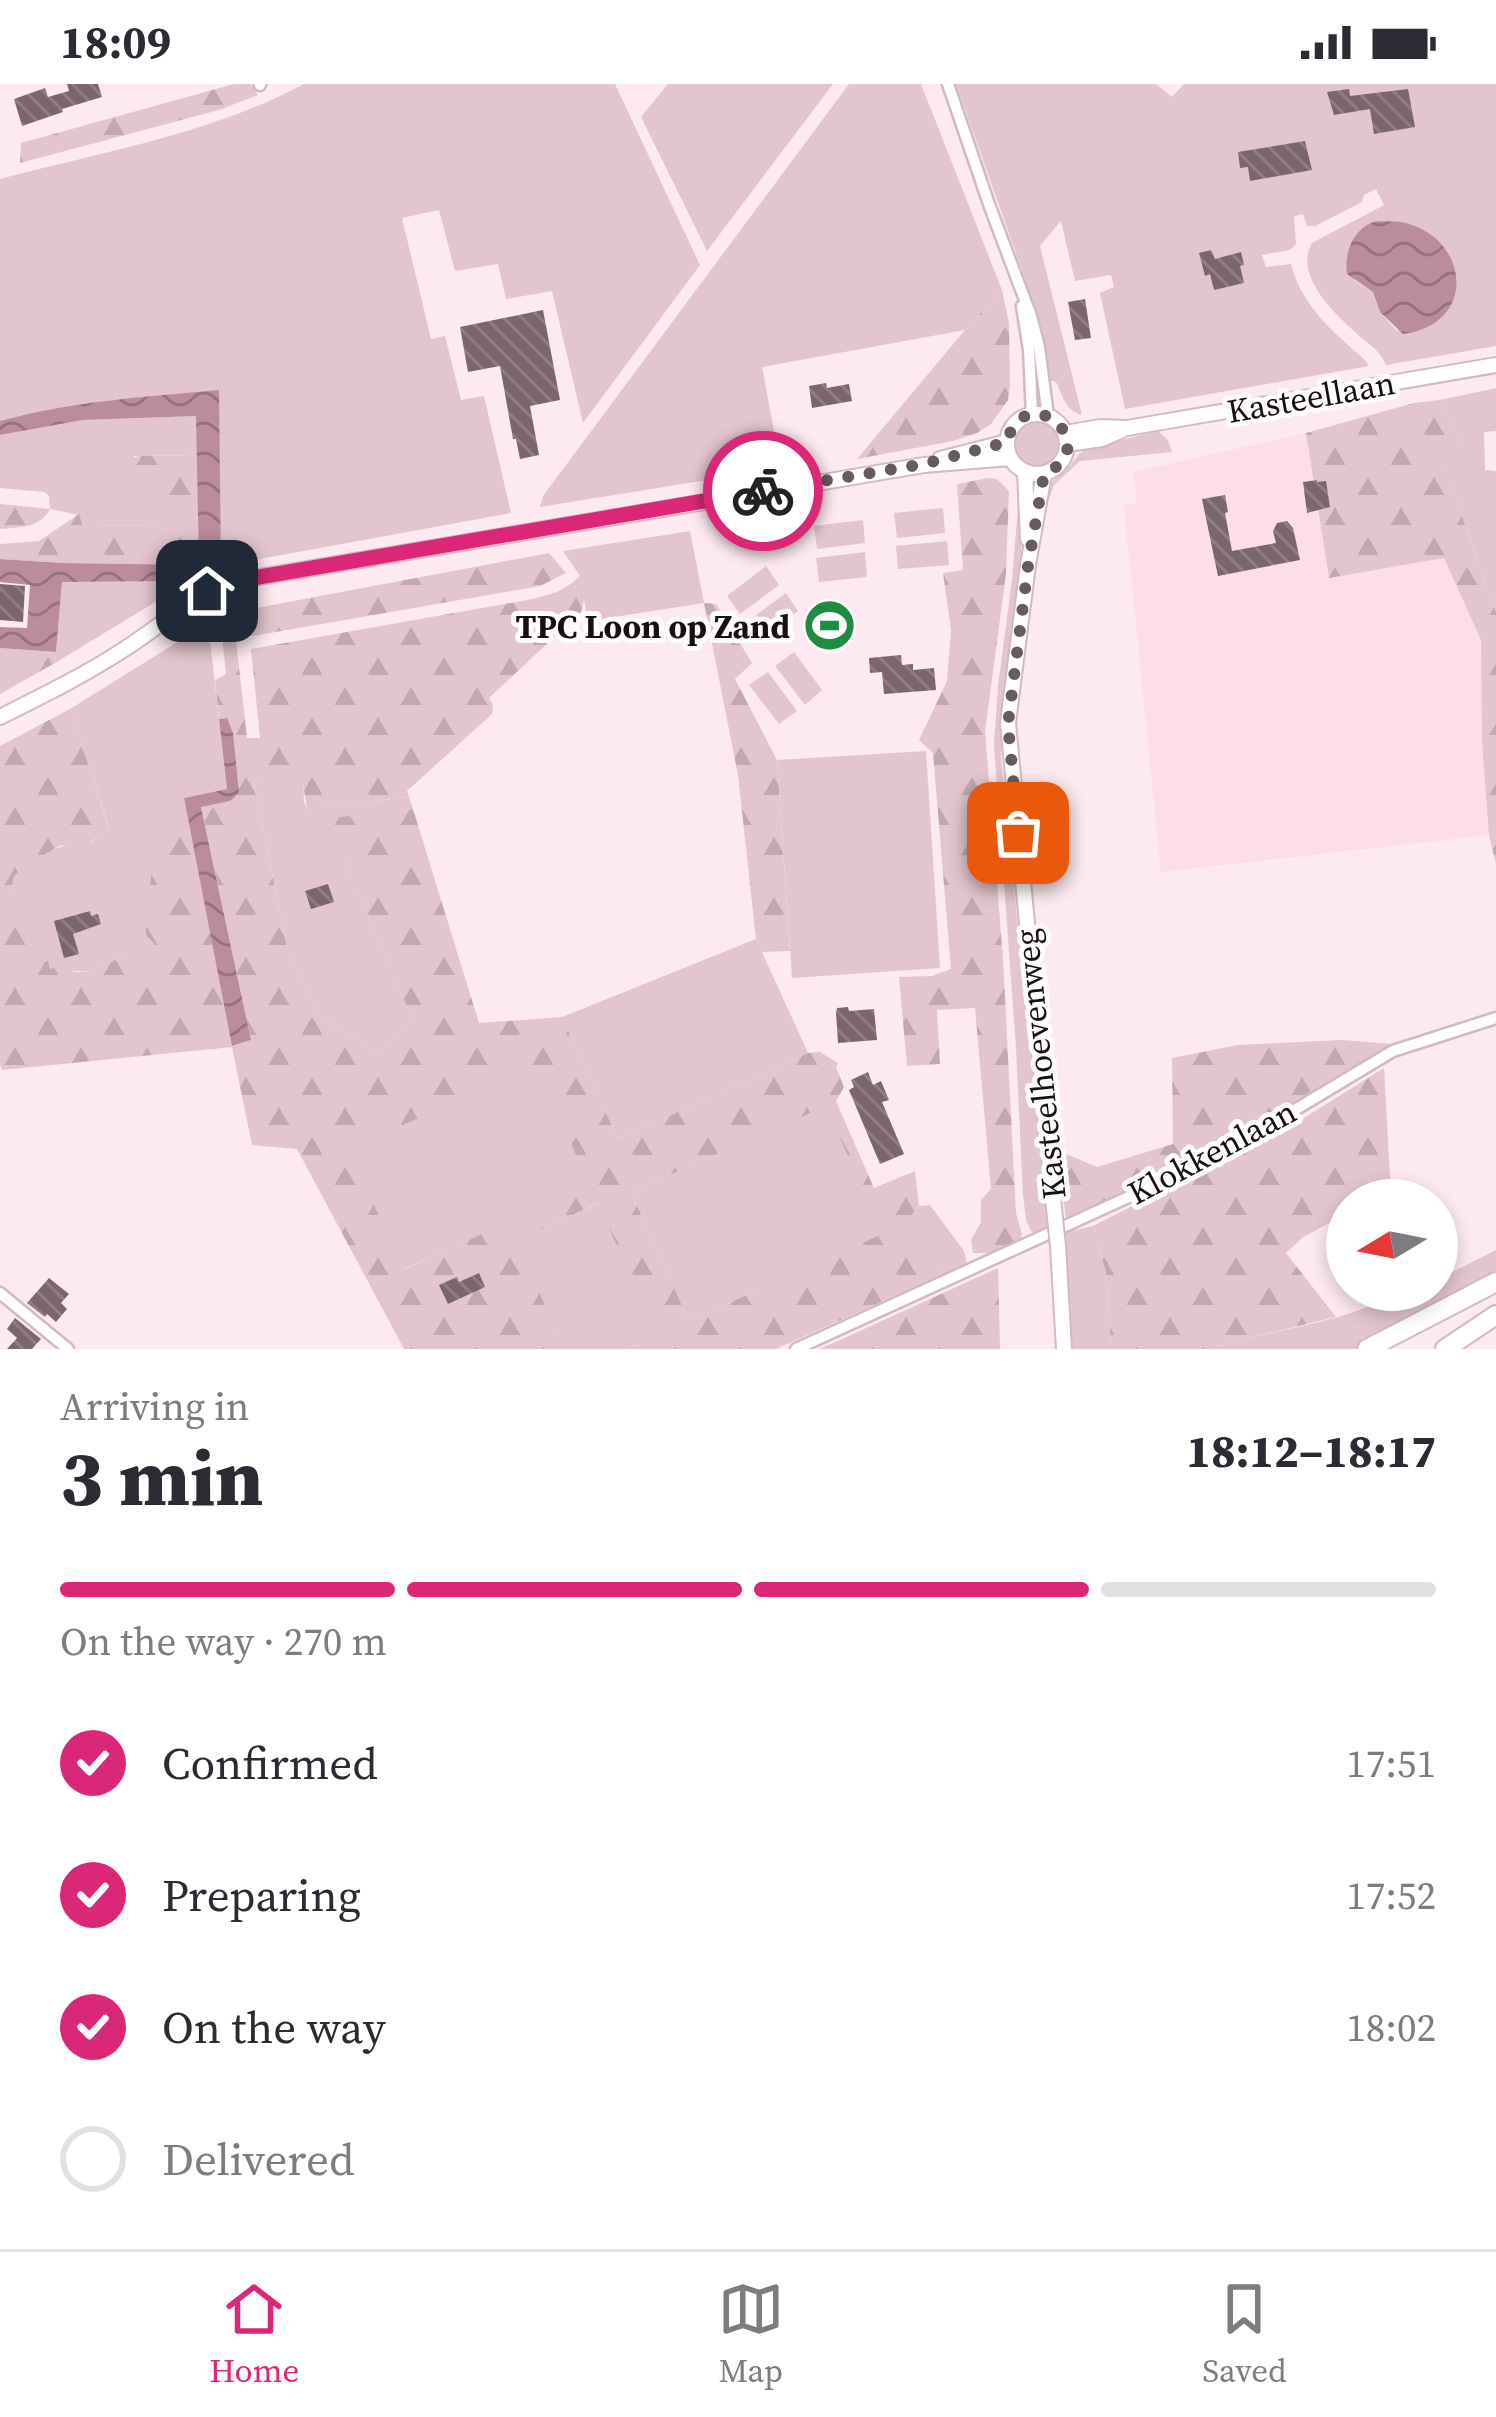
<!DOCTYPE html>
<html lang="en">
<head>
<meta charset="utf-8">
<style>
	body { margin:0; font-family:"Source Serif 4",serif; background:#f2f2f3; color:#2b2b33; height:100vh; display:flex; flex-direction:column; font-size:45px; white-space:nowrap }
	* { box-sizing:border-box; margin:0 }
	p { font-size:39px; color:#7c7c81 }
	.icon { flex:none; width:66px; height:66px; fill:none; stroke:currentColor; stroke-width:2; stroke-linecap:round; stroke-linejoin:round }
	.map { position:relative; height:1265px; overflow:hidden }
	.panel { display:flex; flex-direction:column; background:#fff; flex:1 }
	.panel>* { flex:none }
	.needle { width:78px; rotate:260deg }
	.controls { position:absolute; left:1326px; top:1095px; display:grid; gap:24px }
	.controls a { display:grid; place-items:center; width:132px; height:132px; border-radius:50%; background:#fff; box-shadow:0 6px 18px #0003; font-size:60px }
	.pin { position:absolute; display:grid; place-items:center; width:102px; height:102px; color:#fff; margin:-51px; border-radius:24px; box-shadow:0 6px 18px #0006 }
	.courier { position:absolute; display:grid; place-items:center; width:120px; height:120px; margin:-60px; border:9px solid #db2777; border-radius:50%; background:#fff; color:#222; box-shadow:0 3px 15px #0007 }
	.headline em { font-style:normal; font-weight:800 }
	.headline div { display:flex; flex-direction:column-reverse }
	.headline { display:flex; align-items:center; justify-content:space-between; height:204px; padding:0 60px }
	h1 { font-size:78px; font-weight:800; line-height:90px }
	.bar { display:grid; grid-template-columns:repeat(4,1fr); gap:18px 12px; align-content:center; height:144px; padding:0 60px }
	.bar i { height:15px; border-radius:9px; background:#e1e1e2 }
	.bar .on { background:#db2777 }
	.bar p { grid-column:span 4 }
	ol { padding:0 60px; list-style:none }
	li { display:flex; align-items:center; gap:36px; height:132px }
	li p { margin-inline-start:auto }
	li .icon { padding:12px; border-radius:50%; background:#db2777; color:#fff; stroke-width:4 }
	li:last-child { color:#7c7c81 }
	li i { width:66px; height:66px; border:6px solid #e1e1e2; border-radius:50% }
	.status { display:flex; justify-content:space-between; align-items:center; height:84px; padding:0 60px; background:#fff; direction:ltr }
	.status svg { height:33px; fill:currentColor }
	.tabs { display:flex; justify-content:space-around; align-items:center; height:168px; border-top:3px solid #e1e1e2; background:#fff; font-size:33px; color:#7c7c81 }
	.tabs a { display:grid; justify-items:center; gap:6px }
	.tabs .on { color:#db2777 }
	.map>svg:first-child { display:block }
	.built { fill:#fddde8 }
	.green { fill:#e3c5cf; fill-rule:evenodd }
	.forest { fill:url(#forest-firs); fill-rule:evenodd }
	.water { fill:url(#water-waves) }
	.building { fill:url(#building-back-hatch) }
	.lines { fill:none; stroke-linecap:round; stroke-linejoin:round }
	.minor-casing { stroke:#d1bac2; stroke-width:15 }
	.tertiary-casing { stroke:#d1bac2; stroke-width:18 }
	.trunk-casing { stroke:#d1bac2; stroke-width:22 }
	.minor { stroke:#fff; stroke-width:10 }
	.tertiary { stroke:#fff; stroke-width:14 }
	.trunk { stroke:#fff; stroke-width:18 }
	.tertiary-bridge-casing { stroke:#d1bac2; stroke-width:18; stroke-linecap:butt }
	.tertiary-bridge { stroke:#fff; stroke-width:14 }
	.done { stroke:#685b60; stroke-width:12; stroke-dasharray:0 21.6 }
	.route { stroke:#db2777; stroke-width:15 }
	.labels { text-anchor:middle; dominant-baseline:central; stroke-width:10; stroke-linejoin:round; paint-order:stroke }
	.street-label { font-size:33px; fill:#170f12; stroke:#fcfcfc }
	.poi-label { font-size:33px; font-weight:bold; fill:#170f12; stroke:#fcfcfc; text-anchor:end }
</style>
</head>
<body>
<div class="status"><b>18:09</b><svg viewBox="0 0 49 12"><path d="M0 12V9h3v3zM5 12V6h3v6zM10 12V3h3v9zM15 12V0h3v12zM26 1h20v11H26zM47 4h2v5h-2z"/></svg></div>
<div class="map">
<svg width="1496" height="1265" viewBox="0 0 1496 1265">
	<defs>
		<pattern id="forest-firs" width="22" height="20" patternUnits="userSpaceOnUse" patternTransform="scale(3)"><rect width="22" height="20" fill="#e3c5cf"/><path d="M5 1l3.5 6h-7zM16 11l3.5 6h-7z" fill="#c2a8b1"/></pattern>
		<pattern id="water-waves" width="16" height="10" patternUnits="userSpaceOnUse" patternTransform="scale(3)"><rect width="16" height="10" fill="#bb8c9d"/><path d="M0 5q4-4 8 0t8 0" fill="none" stroke="#97717f"/></pattern>
		<pattern id="building-back-hatch" width="6" height="6" patternUnits="userSpaceOnUse" patternTransform="scale(3)"><rect width="6" height="6" fill="#7b666e"/><path d="M-1 5l2 2M0 0l6 6M5-1l2 2" fill="none" stroke="#8e7e84"/></pattern>
	</defs>
	<rect width="100%" height="100%" fill="#fde9f0"/>
	<path class="built" d="M1306,349L1329,494L1444,474L1482,557V659L1489,751L1161,788L1124,422L1137,418L1133,388Z"/>
	<path class="green" d="M304,0H615L700,181L583,339L552,207L506,215L498,180L455,187L439,126L402,134L431,255L445,252L461,316L484,312L511,429L221,482L218,307C144,313 72,317 0,337V95C102,68 210,50 304,0Z
		M668,0H833L707,167L641,33Z
		M849,0H921L1002,206L965,246L762,283L781,384L540,423L543,412Z
		M956,0H1156L1172,13L1184,0H1496V262L1386,281C1379,264 1366,259 1354,247C1332,227 1294,190 1312,159L1384,121L1376,105L1364,111L1362,118L1315,142H1307L1303,130L1294,132L1296,160L1290,166L1262,171L1266,183L1291,180C1299,213 1323,239 1348,261C1356,269 1363,272 1369,282L1125,325L1100,209L1114,203L1111,191L1075,197L1061,137L1040,162L1082,331C1063,325 1064,312 1056,298L1049,296L1034,220ZM1401,138L1445,165L1457,194L1397,247L1380,228L1373,208L1354,196L1371,139Z
		M1496,304V347L1484,348L1485,386L1496,387V528L1445,384L1461,361L1440,316Z
		M197,332L199,371L134,372L131,384H169L170,441L83,442L79,431L50,425L49,412L45,408L0,404V351L83,336Z
		M1012 360a26 26 0 1 1 52 0a26 26 0 1 1-52 0Z
		M1158,347L1168,356L1172,368L1080,377L1054,401L1049,415H1046L1051,398L1065,387L1080,369L1091,363Z
		M1018,423H1022L1021,473L1004,608L1001,672L1048,1147L1039,1150L1031,1147L1026,1136L1023,1111L1016,965L994,660L998,602L1012,496Z
		M943,424L945,449L897,454L894,429Z
		M863,436L865,459L817,465L814,442Z
		M690,447L704,519L588,537L584,516L572,499L580,492L563,467Z
		M947,457L949,481L898,485L896,462Z
		M865,468L867,493L819,498L816,474Z
		M766,482L779,501L740,530L727,512Z
		M190,497L55,579L62,498Z
		M786,509L798,527L760,556L747,538Z
		M208,539L227,705L184,714L191,750L137,760C142,767 150,775 152,785C156,809 141,833 149,856L155,858L151,866L125,871L91,888L49,885L40,878L20,842V831L12,803L14,793L23,783L48,767L73,759L92,758L109,743L70,625Z
		M794,568L822,606L805,621L775,582Z
		M768,588L797,627L779,640L749,601Z
		M926,667L940,884L792,894L777,676Z
		M303,693L304,718L307,725L409,713L413,725L333,735L350,790L412,935L377,969L321,933L287,864L253,696Z
		M756,855L808,969L618,1055L562,933Z
		M536,981L591,1102L402,1186L348,1065Z
		M826,1021L883,1150L689,1237L631,1108Z
		M599,1119L658,1251L627,1265H564L516,1157Z
		M930,1121L964,1167L967,1180L941,1191L910,1131L919,1122Z
		M1093,1142L1106,1189L1111,1265H1071L1066,1148Z
		M1496,1166V1194L1357,1265H1215L1227,1259C1264,1250 1301,1243 1338,1233C1370,1224 1403,1206 1437,1206V1196Z"/>
	<path class="forest" d="M234,0H251L258,11L219,26L20,79L21,59Z
		M1002,206L1009,239L1010,301L1008,316L991,340L977,349L953,357L857,375L965,246Z
		M1440,316L1461,361L1453,377L1445,384L1496,528V780L1489,751L1482,659L1481,556L1444,474L1329,494L1306,349L1414,319Z
		M199,371V481L63,479L0,475V460L39,457L79,430L83,442L169,441V384H131L130,375L139,372Z
		M988,394L997,395L1009,407L1006,490L985,647L1003,875L1016,1129L1022,1150L1020,1158L1000,1169H973L971,1156L981,1138V1116L991,1105L975,924L937,926L940,980L907,982L899,893L932,892L951,885L933,669L919,656L947,597L951,546L943,489L963,486L957,400Z
		M0,420L50,425C40,445 19,443 0,445Z
		M549,469L566,489L540,502L252,552L249,550L246,526Z
		M572,499L584,516L581,528L489,614L493,621L492,630L407,707L409,713L307,725L302,694L253,696L287,864L321,933L377,969L412,935L350,790L332,734L413,725L479,939L562,933L618,1055L808,969L820,968L838,979L836,983L844,1003L836,1017L874,1104L915,1087L919,1122L911,1131L941,1191L776,1265H627L657,1251L598,1119L517,1157L564,1265H404L297,1065L252,1061L232,963L2,986L0,981V662L70,625L109,744L91,758L59,762L23,783L14,793L12,803L22,837L20,842L40,877H48L50,885L59,883L76,888H91L125,871L151,865L154,859L147,853L145,844L152,786L149,777L136,759L191,750L233,962L251,956L201,722L230,717L227,634L219,635L215,596L226,590L220,534L233,529L247,654H260L251,565L533,515L557,508ZM535,982L590,1101L403,1186L349,1065ZM826,1022L882,1150L689,1237L631,1108Z
		M704,519L716,520L752,579L735,595L777,676L790,867L762,868L756,855L738,691Z
		M0,564L56,568L55,579L0,610Z
		M1341,956L1392,960L1251,1043L1066,1139L1059,1067L1097,1083L1173,1060L1172,974L1238,961Z
		M1384,984L1391,1112L1382,1116H1347V1129L1302,1154L1286,1169L1336,1233L1227,1259L1215,1265H1111L1106,1189L1093,1142L1304,1034Z
		M998,1184L1000,1265H819L840,1256Z"/>
	<path class="water" d="M1401,138C1469,151 1480,240 1403,250L1380,228L1373,208L1347,190C1344,171 1352,147 1371,139C1379,136 1393,138 1401,138Z
		M219,306L221,482L190,497L62,498L56,568L0,564V543L27,544L30,501L0,498V475L63,479L199,481L196,332L83,336L0,351V337C72,317 145,313 219,306Z
		M227,634L233,649L239,709L230,717L201,723L251,956L232,962L184,714L227,705L219,635Z"/>
	<path class="building" d="M67,0H98L102,13L62,25L63,28L22,42L14,15L45,4L48,13L69,7Z
		M1349,5L1350,12L1408,5L1415,43L1374,50L1370,25L1334,31L1327,8Z
		M1305,57L1312,86L1250,97L1248,83L1240,84L1238,68Z
		M1211,166L1215,175L1241,168L1244,181L1240,182L1244,199L1214,206L1210,190L1205,192L1199,169Z
		M1085,215L1091,254L1075,256L1068,218Z
		M543,226L560,316L530,322L539,371L520,375L516,355H513L500,282L468,288L460,243Z
		M826,299L827,304L849,300L852,317L812,324L809,302Z
		M1317,396V398L1326,397L1330,423L1307,429L1303,398Z
		M1225,411L1228,428L1225,429L1232,467L1276,459L1273,447L1277,439L1287,437L1293,444L1300,476L1218,492L1202,415Z
		M0,500L25,502L23,538L0,536Z
		M840,518L846,563L819,565L816,540L822,539L820,519Z
		M901,571L902,581L913,580V586L934,584L936,606L884,610L882,588L870,589L869,574Z
		M328,800L334,818L311,825L305,807Z
		M90,827L91,832L98,830L101,840L73,850L79,870L64,874L54,837Z
		M848,923L849,927L874,925L877,956L838,959L836,928L837,924Z
		M868,988L873,1001L881,997L889,1016L882,1018L904,1070L880,1080L849,1006L854,1003L851,996Z
		M479,1189L485,1203L448,1220L439,1201L457,1193L459,1198Z
		M49,1194L69,1210L61,1219L67,1225L56,1238L47,1230L45,1233L27,1219Z
		M15,1234L41,1255L32,1265H7L17,1254L7,1245Z"/>
	<g class="lines">
		<defs>
			<path id="minor" d="M260,0V1
				M948,0L990,123L1031,232L1039,263L1048,332
				M1022,222L1029,266L1032,330
				M0,1209L68,1265
				M796,1265L1181,1089L1278,1036L1393,967L1496,934"/>
			<path id="tertiary" d="M1007 360a30 30 0 1 1 60 0a30 30 0 1 1-60 0Z
				M1065,349L1100,343L1127,344L1496,281
				M1067,360L1102,355L1122,346
				M940,375L1007,358
				M1025,388L1028,455
				M1044,390L1028,481L1008,639L1055,1134
				M0,633C42,612 83,592 123,566C163,541 195,508 242,496L924,381L1010,374
				M1058,1162L1064,1265"/>
			<path id="trunk" d="M1367,1265L1496,1198
				M1445,1265L1496,1231"/>
		</defs>
		<use href="#minor" class="minor-casing"/>
		<use href="#tertiary" class="tertiary-casing"/>
		<use href="#trunk" class="trunk-casing"/>
		<use href="#minor" class="minor"/>
		<use href="#tertiary" class="tertiary"/>
		<use href="#trunk" class="trunk"/>
		<defs>
			<path id="tertiary-bridge" d="M1055,1134L1058,1162"/>
		</defs>
		<use href="#tertiary-bridge" class="tertiary-bridge-casing"/>
		<use href="#tertiary-bridge" class="tertiary-bridge"/>
	</g>
	<g class="lines">
		<path class="done" d="M763,407L924,380L1007,358C1024,291 1108,361 1044,390L1028,482L1008,640L1018,749"/>
		<path class="route" d="M207,507L242,496L763,407"/>
	</g>
	<defs>
		<symbol id="stadium-disc" viewBox="-11 -11 22 22"><circle r="9.5" fill="#208b42" stroke="#fcfcfc"/><path d="M0-5a6.5 5 0 1 0 0 10a6.5 5 0 1 0 0-10ZM-3.5-1.8h7v3.6h-7Z" fill="#fff"/></symbol>
	</defs>
	<g fill-rule="evenodd">
		<use href="#stadium-disc" x="800" y="512" width="59" height="59"/>
	</g>
	<g class="labels">
		<g class="street-label">
			<text transform="translate(1311 313) rotate(-10)">Kasteellaan</text>
			<text transform="translate(1040 980) rotate(-96)">Kasteelhoevenweg</text>
			<text transform="translate(1212 1068) rotate(-28)">Klokkenlaan</text>
		</g>
		<g class="poi-label">
			<text x="790" y="542">TPC Loon op Zand</text>
		</g>
	</g>
</svg>
<div class="controls">
<a><svg class="needle" viewBox="-14 -14 28 28"><path d="M0-13l5 13h-10z" fill="#e53935"/><path d="M0 13l5-13h-10z" fill="#7c7c81"/></svg></a>
</div>
<div class="pin" style="left:1018px;top:749px;background:#ea580c"><svg class="icon" aria-label="bag" viewBox="0 0 24 24"><path d="M5 8h14l-1 12H6zM9 8a3 3 0 0 1 6 0"/></svg></div>
<div class="pin" style="left:207px;top:507px;background:#1f2937"><svg class="icon" aria-label="home" viewBox="0 0 24 24"><path d="M3 11l9-7 9 7M6 9v11h12V9"/></svg></div>
<div class="courier" style="left:763px;top:407px"><svg class="icon" aria-label="bike" viewBox="0 0 24 24"><circle cx="6" cy="16" r="4"/><circle cx="18" cy="16" r="4"/><path d="M6 16l4-8h5l3 8M10 8l3 8H6M13 5h3"/></svg></div>
</div>
<section class="panel">
<div class="headline"><div><h1>3 min</h1><p>Arriving in</p></div><em>18:12–18:17</em></div>
<div class="bar"><i class="on"></i><i class="on"></i><i class="on"></i><i></i><p>On the way · 270 m</p></div>
<ol>
<li><svg class="icon" aria-label="check" viewBox="0 0 24 24"><path d="M5 12l5 5 9-10"/></svg>Confirmed<p>17:51</p></li>
<li><svg class="icon" aria-label="check" viewBox="0 0 24 24"><path d="M5 12l5 5 9-10"/></svg>Preparing<p>17:52</p></li>
<li><svg class="icon" aria-label="check" viewBox="0 0 24 24"><path d="M5 12l5 5 9-10"/></svg>On the way<p>18:02</p></li>
<li><i></i>Delivered</li>
</ol>
</section>
<nav class="tabs">
<a class="on"><svg class="icon" aria-label="home" viewBox="0 0 24 24"><path d="M3 11l9-7 9 7M6 9v11h12V9"/></svg>Home</a>
<a><svg class="icon" aria-label="map" viewBox="0 0 24 24"><path d="M3 6l6-2 6 2 6-2v14l-6 2-6-2-6 2zM9 4v14M15 6v14"/></svg>Map</a>
<a><svg class="icon" aria-label="saved" viewBox="0 0 24 24"><path d="M7 4h10v16l-5-4-5 4z"/></svg>Saved</a>
</nav>
</body>
</html>
